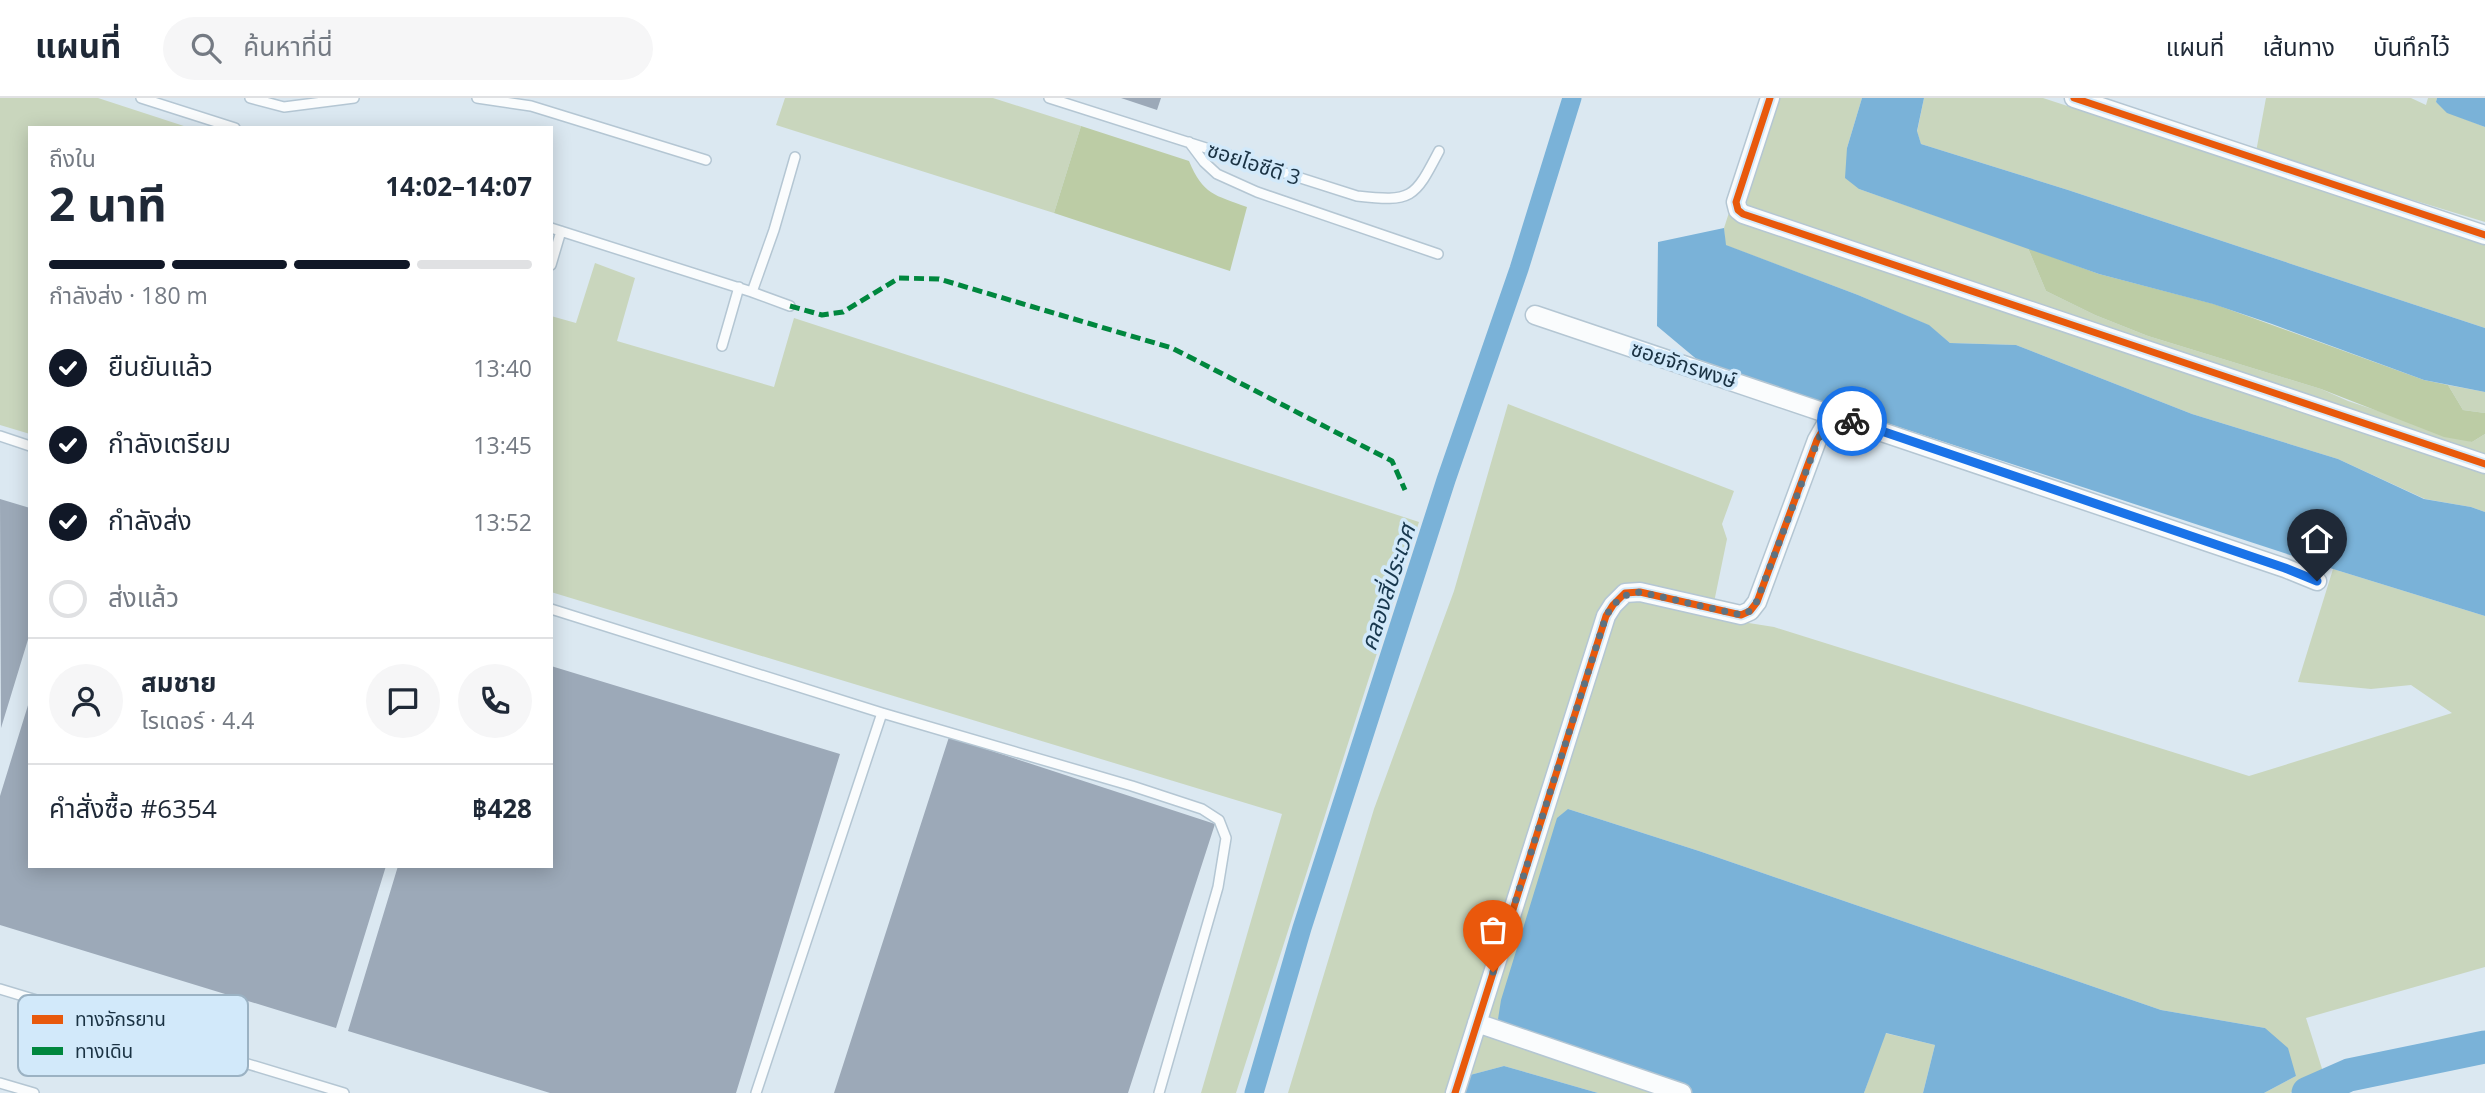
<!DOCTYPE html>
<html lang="th">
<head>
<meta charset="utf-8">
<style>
	body { margin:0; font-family:"Open Sans","Noto Sans Thai",sans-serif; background:#f6f6f7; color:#1f2937; height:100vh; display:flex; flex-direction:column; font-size:26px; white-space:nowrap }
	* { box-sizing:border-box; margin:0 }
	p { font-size:23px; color:#747a83 }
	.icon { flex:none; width:38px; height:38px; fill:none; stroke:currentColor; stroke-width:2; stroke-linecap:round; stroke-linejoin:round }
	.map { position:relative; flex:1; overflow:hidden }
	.drawer { position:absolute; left:28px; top:28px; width:525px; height:742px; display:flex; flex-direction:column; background:#fff; border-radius:0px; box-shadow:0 4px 18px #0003 }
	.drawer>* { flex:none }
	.pin { position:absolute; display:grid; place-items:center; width:60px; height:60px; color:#fff; margin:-72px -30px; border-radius:50% 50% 50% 0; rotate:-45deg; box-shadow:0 0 7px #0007 }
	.pin .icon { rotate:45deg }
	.courier { position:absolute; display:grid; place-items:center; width:70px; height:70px; margin:-35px; border:5px solid #1a73e8; border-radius:50%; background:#fff; color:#222; box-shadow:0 2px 9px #0007 }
	.head em { font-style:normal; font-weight:700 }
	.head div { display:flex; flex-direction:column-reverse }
	.head { display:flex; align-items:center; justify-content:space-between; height:119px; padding:0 21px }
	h1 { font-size:46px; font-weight:700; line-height:52px }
	.bar { display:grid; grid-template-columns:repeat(4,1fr); gap:10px 7px; align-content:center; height:84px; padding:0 21px }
	.bar i { height:9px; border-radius:5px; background:#e0e1e3 }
	.bar .current { background:#111827 }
	.bar p { grid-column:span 4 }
	.line { display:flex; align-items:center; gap:18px; padding:0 21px; border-top:2px solid #e0e1e3 }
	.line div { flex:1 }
	.round { display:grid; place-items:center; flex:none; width:74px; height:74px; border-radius:37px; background:#f6f6f7 }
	ol { padding:0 21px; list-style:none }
	li { display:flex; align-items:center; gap:21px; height:77px }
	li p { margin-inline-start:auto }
	li .icon { padding:7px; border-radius:50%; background:#111827; color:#fff; stroke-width:4 }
	li:last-child { color:#747a83 }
	li i { width:38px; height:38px; border:4px solid #e0e1e3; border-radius:50% }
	header { display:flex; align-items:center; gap:42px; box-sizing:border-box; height:98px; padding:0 35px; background:#fff; border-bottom:2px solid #e0e1e3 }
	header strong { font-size:33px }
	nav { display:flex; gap:38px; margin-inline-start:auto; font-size:24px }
	.search { width:490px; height:63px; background:#f6f6f7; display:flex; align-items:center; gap:18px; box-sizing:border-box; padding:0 24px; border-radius:38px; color:#747a83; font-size:26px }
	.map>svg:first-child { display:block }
	.green { fill:#c9d6bd }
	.forest { fill:#bccca5 }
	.water { fill:#7ab2d8 }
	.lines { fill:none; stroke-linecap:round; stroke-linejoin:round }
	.canal { stroke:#7ab2d8; stroke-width:19 }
	.river { stroke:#7ab2d8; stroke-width:33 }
	.building { fill:#9ca9b8 }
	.service-casing { stroke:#b4c6d3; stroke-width:12 }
	.minor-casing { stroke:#b4c6d3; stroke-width:21 }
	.service { stroke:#fafcfd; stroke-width:9 }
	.minor { stroke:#fafcfd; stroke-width:18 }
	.quiet { stroke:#00873e; stroke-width:5; stroke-dasharray:10 5; stroke-linecap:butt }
	.cycleway-casing { stroke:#d2e9fa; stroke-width:11 }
	.cycleway { stroke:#e8590c; stroke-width:7 }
	.done { stroke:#5e7280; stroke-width:7; stroke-dasharray:0 12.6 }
	.route { stroke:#1a73e8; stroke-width:9 }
	.labels { text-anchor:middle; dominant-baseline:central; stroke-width:7; stroke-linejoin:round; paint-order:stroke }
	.street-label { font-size:21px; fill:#1a3243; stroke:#d2e9fa }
	.water-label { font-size:23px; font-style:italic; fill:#18384e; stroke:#d2e9fa }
	.key { fill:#d2e9fa; stroke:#9bb2c3; stroke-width:2 }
	.key-label { font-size:19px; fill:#1a3243 }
</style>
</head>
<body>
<header>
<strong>แผนที่</strong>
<div class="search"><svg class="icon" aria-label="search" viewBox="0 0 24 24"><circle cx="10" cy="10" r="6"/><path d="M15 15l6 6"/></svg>ค้นหาที่นี่</div>
<nav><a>แผนที่</a><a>เส้นทาง</a><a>บันทึกไว้</a></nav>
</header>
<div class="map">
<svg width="2485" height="995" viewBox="0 0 2485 995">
	<rect width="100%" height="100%" fill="#dbe8f1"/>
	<path class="green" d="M0,0H98L190,30H30V336L0,327Z
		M785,0H993L1081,28L1054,115L776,27Z
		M1766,0H1862L1847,50L1859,91L2028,150L2046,193L2095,217L2148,238L2321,291L2348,303L2472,344L2485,336V414L2471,409L2425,401L2338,361L2192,316L2016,247L1950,245L1928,227L1858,197L1725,147L1724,130Z
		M1924,0H2043L2485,145V230L2068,92L1921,46L1917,34Z
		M2266,0H2411L2426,7L2428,0H2437L2436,4L2447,14L2485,29V124L2256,54Z
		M595,165L635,180L617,243L774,289L794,220L1419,424L1236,995H1201L1282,716L551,494V218L576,225Z
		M2448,287L2485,294V315L2463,312Z
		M1508,306L1734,393L1722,426L1727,441L1711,519L1774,529L2249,678L2452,615L2411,587L2371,591L2298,584L2333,471L2485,518V869L2306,920L2324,977L2290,995H2264L2296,978L2265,930L2161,912L1699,753L1568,711L1684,995H1598L1504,968L1470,977L1464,995H1288L1374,711L1454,493Z
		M1885,935L1935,947L1923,995H1864Z"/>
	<path class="forest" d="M1081,28L1189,63C1203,97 1215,97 1247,109L1230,173L1054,115Z
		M2028,150L2099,176L2214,206L2424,282L2448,287L2463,312L2485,315V336L2472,344L2444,339L2321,291L2148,238L2095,217L2046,193Z"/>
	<path class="water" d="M1862,0H1924L1917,33L1921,46L2068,92L2485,230V294L2424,282L2272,226L2213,206L2099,176L1859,91L1845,80L1847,50Z
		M2437,0H2485V29L2447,15L2436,4Z
		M1724,130L1726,147L1858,197L1929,227L1950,245L2016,247L2192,316L2338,361L2424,401L2471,409L2485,414V518L2333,471L1700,264L1657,228L1658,144Z
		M1568,711L1699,753L2161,912L2265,930L2288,950L2296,978L2264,995H1923L1935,947L1886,935L1864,995H1684L1496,934L1501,902L1557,720Z
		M1504,968L1598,995H1464L1470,977Z"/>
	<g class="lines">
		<path class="canal" d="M1254,995L1302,830L1446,382L1519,171L1572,0"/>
		<path class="river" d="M2308,995L2349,977L2485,949"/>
	</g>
	<path class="building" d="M1121,0H1161L1157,12Z
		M0,401L30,410V535L1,630Z
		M551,568L840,656L736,995H550L348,933L398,768H551Z
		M29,604L30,768H386L336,930L0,827V698Z
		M949,639L1215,726L1128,995H834Z"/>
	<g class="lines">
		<defs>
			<path id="service" d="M141,0L235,30
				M250,0L284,9L354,0
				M477,0L531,8L706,62
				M1049,0L1357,98C1412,104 1414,101 1439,53
				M1189,44L1204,64L1217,76L1257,94L1438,156
				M551,130L752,194L790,208
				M551,167L561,133
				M752,194L774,132L795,59
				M722,248L739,189
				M0,338L30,348
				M551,511L882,615L1132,688L1202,711L1219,722L1226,740L1218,789L1159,995
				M0,891L344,995
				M0,985L34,995
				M756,995L882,615"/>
			<path id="minor" d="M1770,0L1736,104L1738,112L1743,116L2485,366
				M2074,0L2485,137
				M1535,217L2285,470L2317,483
				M1477,925L1682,995
				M1455,995L1606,518L1613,507L1625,495L1640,494L1741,517L1750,513L1757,504L1817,342L1832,316"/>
		</defs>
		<use href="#service" class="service-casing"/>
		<use href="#minor" class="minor-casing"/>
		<use href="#service" class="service"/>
		<use href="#minor" class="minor"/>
		<path class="quiet" d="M790,208L822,217L843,214L899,180L939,181L1172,250L1392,363L1405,392"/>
		<defs>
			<path id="cycleway" d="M1770,0L1736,104L1738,112L1743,116L2485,366
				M2074,0L2485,137
				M1455,995L1606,518L1613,507L1625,495L1640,494L1741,517L1750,513L1757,504L1817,342L1832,316"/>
		</defs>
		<use href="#cycleway" class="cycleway-casing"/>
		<use href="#cycleway" class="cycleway"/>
	</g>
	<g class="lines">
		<path class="done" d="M1493,874L1606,518C1615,503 1622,496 1640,494L1741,517L1750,513L1757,503L1818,342L1832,316L1852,323"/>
		<path class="route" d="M1852,323L2285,470L2317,483"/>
	</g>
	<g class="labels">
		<g class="street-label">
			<text transform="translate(1254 65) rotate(18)">ซอยไอซีดี 3</text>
			<text transform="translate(1684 266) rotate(18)">ซอยจักรพงษ์</text>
		</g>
		<g class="water-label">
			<text transform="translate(1387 489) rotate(-72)">คลองสี่ประเวศ</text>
		</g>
	</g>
	<rect x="18" y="897" width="230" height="81" rx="10" class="key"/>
	<rect x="32" y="917" width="31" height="9" fill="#e8590c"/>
	<rect x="32" y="949" width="31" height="8" fill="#00873e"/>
	<g class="key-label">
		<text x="75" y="928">ทางจักรยาน</text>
		<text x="75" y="960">ทางเดิน</text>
	</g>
</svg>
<div class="pin" style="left:1493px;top:874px;background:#ea580c"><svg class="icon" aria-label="bag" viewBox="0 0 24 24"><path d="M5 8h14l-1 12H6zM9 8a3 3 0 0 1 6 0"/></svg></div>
<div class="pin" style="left:2317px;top:483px;background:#1f2937"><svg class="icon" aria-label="home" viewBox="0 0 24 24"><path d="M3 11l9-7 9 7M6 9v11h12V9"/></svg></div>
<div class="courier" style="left:1852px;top:323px"><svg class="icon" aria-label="bike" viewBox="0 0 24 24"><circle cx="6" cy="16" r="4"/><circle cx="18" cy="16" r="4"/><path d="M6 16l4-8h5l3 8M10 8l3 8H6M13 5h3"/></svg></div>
<section class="drawer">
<div class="head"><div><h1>2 นาที</h1><p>ถึงใน</p></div><em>14:02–14:07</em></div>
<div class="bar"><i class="current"></i><i class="current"></i><i class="current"></i><i></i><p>กำลังส่ง · 180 m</p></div>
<ol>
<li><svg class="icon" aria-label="check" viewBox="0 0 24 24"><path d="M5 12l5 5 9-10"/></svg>ยืนยันแล้ว<p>13:40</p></li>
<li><svg class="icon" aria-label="check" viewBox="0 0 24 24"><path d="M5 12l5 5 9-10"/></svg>กำลังเตรียม<p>13:45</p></li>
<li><svg class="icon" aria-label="check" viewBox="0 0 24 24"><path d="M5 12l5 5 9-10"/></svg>กำลังส่ง<p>13:52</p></li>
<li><i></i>ส่งแล้ว</li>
</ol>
<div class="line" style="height:126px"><a class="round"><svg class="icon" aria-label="person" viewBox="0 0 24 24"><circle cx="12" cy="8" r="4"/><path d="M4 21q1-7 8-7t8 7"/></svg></a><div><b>สมชาย</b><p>ไรเดอร์ · 4.4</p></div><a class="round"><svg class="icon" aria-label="chat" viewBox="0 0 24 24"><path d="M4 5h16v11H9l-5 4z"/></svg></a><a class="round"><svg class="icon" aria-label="phone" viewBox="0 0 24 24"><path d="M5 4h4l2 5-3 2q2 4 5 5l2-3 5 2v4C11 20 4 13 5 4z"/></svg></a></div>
<div class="line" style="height:91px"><div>คำสั่งซื้อ #6354</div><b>฿428</b></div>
</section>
</div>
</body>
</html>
